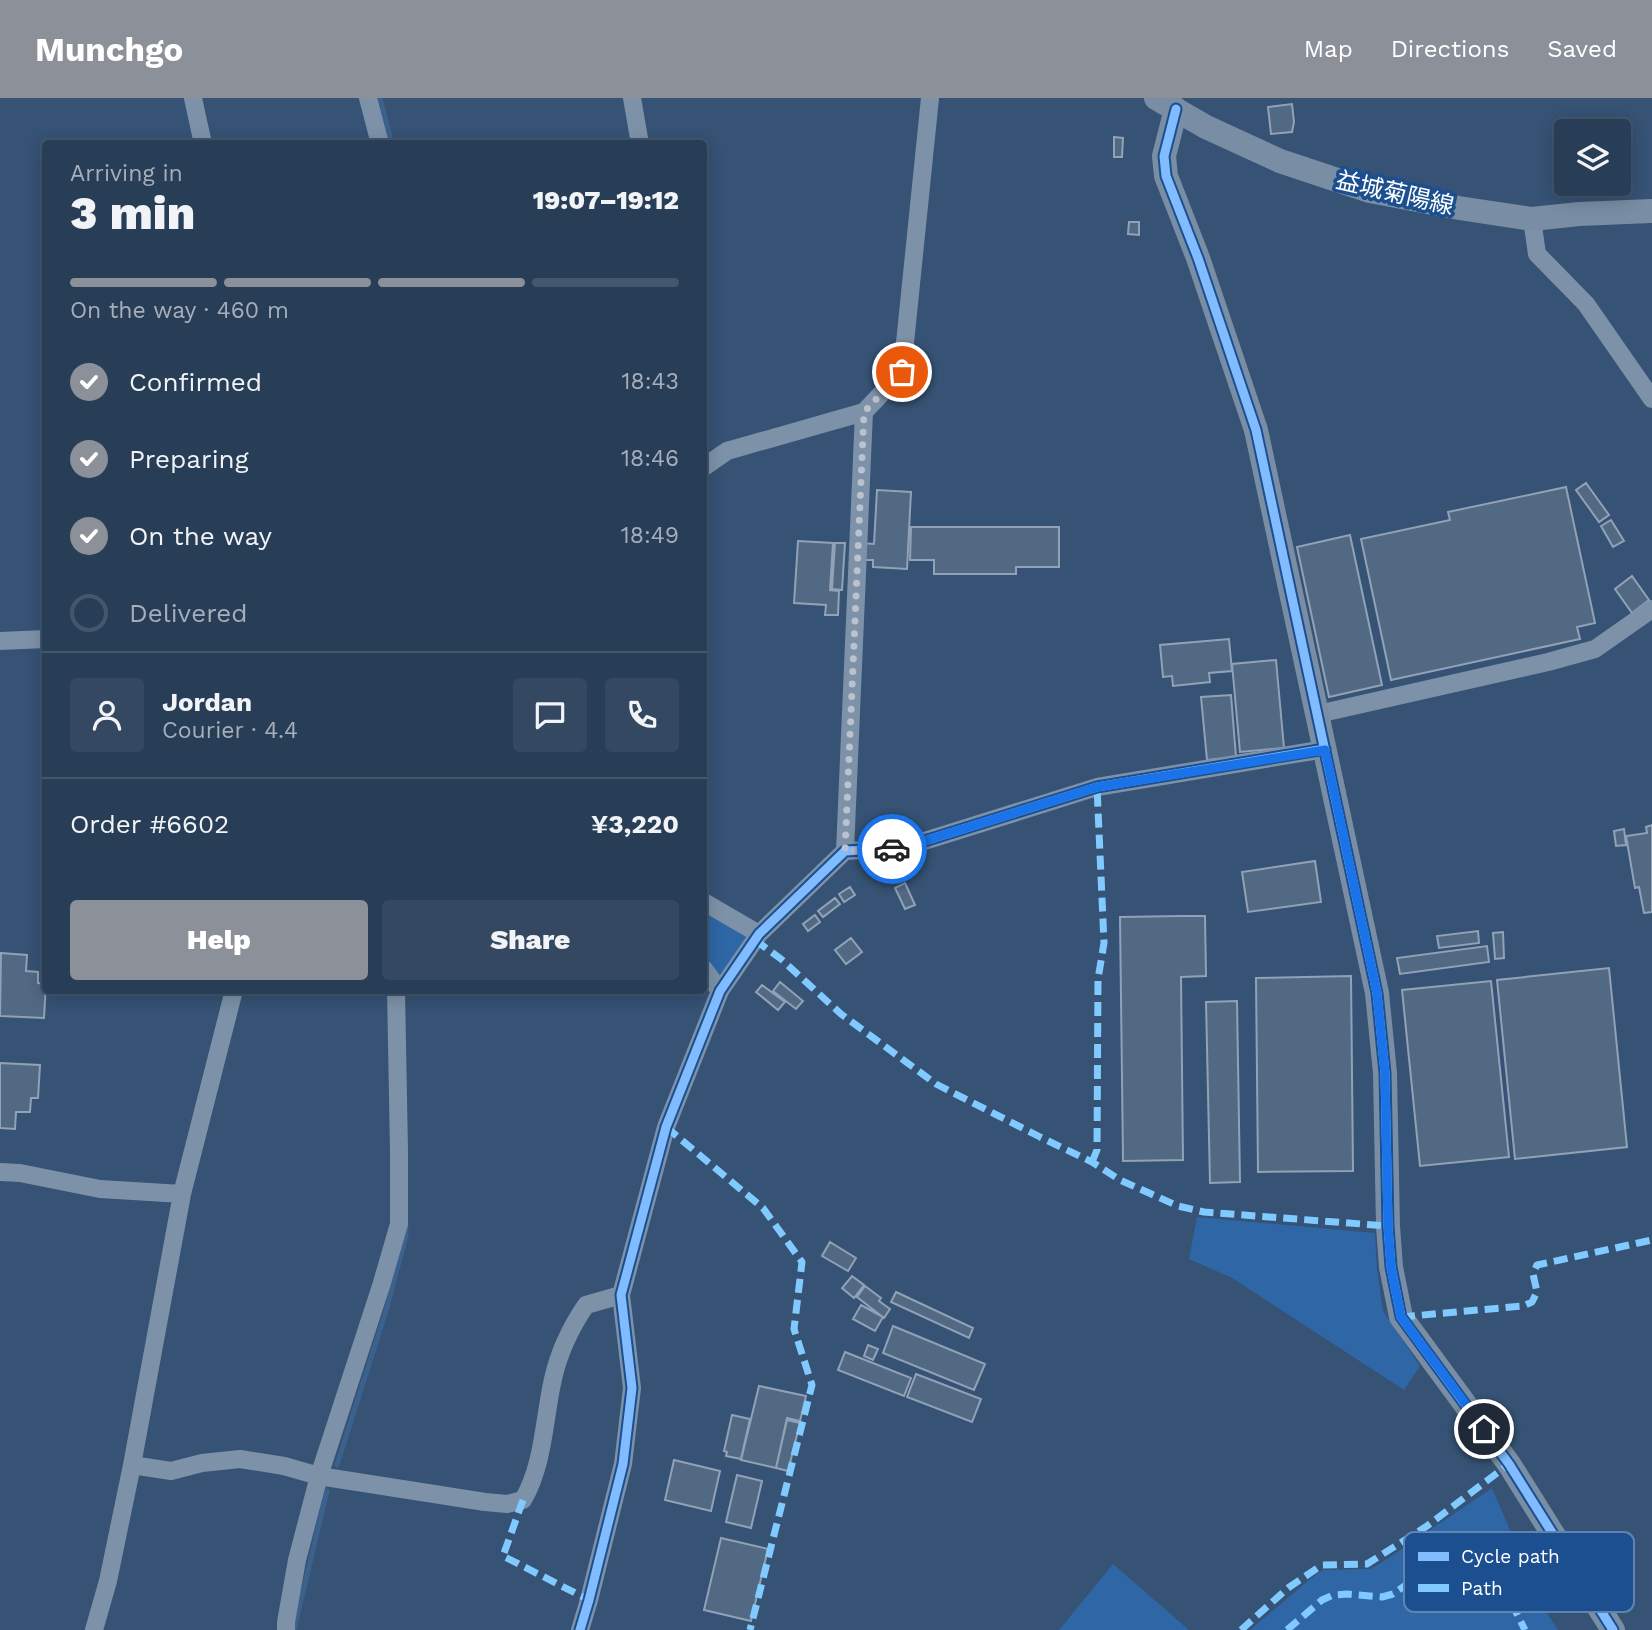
<!DOCTYPE html>
<html lang="en">
<head>
<meta charset="utf-8">
<style>
	body { margin:0; font-family:"Work Sans","Noto Sans JP",sans-serif; background:#344961; color:#f1f3f6; height:100vh; display:flex; flex-direction:column; font-size:26px; white-space:nowrap }
	* { box-sizing:border-box; margin:0 }
	p { font-size:23px; color:#a5aeba }
	.icon { flex:none; width:38px; height:38px; fill:none; stroke:currentColor; stroke-width:2; stroke-linecap:round; stroke-linejoin:round }
	.map { position:relative; flex:1; overflow:hidden }
	.panel { position:absolute; left:42px; top:42px; width:665px; height:854px; display:flex; flex-direction:column; background:#283e57; border-radius:7px; box-shadow:0 4px 18px #0003,0 0 0 2px #44576d }
	.panel>* { flex:none }
	.tools { position:absolute; left:1554px; top:21px; display:grid; gap:14px }
	.tools a { display:grid; place-items:center; width:77px; height:77px; border-radius:7px; background:#283e57; box-shadow:0 4px 18px #0003,0 0 0 2px #44576d; font-size:35px }
	.pin { position:absolute; display:grid; place-items:center; width:60px; height:60px; color:#fff; margin:-30px; border:4px solid #fff; border-radius:50%; box-shadow:0 2px 7px #0007 }
	.courier { position:absolute; display:grid; place-items:center; width:70px; height:70px; margin:-35px; border:5px solid #1a73e8; border-radius:50%; background:#fff; color:#222; box-shadow:0 2px 9px #0007 }
	.head em { font-style:normal; font-weight:800 }
	.head div { display:flex; flex-direction:column-reverse }
	.head { display:flex; align-items:center; justify-content:space-between; height:119px; padding:0 28px }
	h1 { font-size:46px; font-weight:800; line-height:52px }
	.bar { display:grid; grid-template-columns:repeat(4,1fr); gap:10px 7px; align-content:center; height:84px; padding:0 28px }
	.bar i { height:9px; border-radius:5px; background:#44576d }
	.bar .current { background:#8c9099 }
	.bar p { grid-column:span 4 }
	.line { display:flex; align-items:center; gap:18px; padding:0 28px; border-top:2px solid #44576d }
	.line div { flex:1 }
	.round { display:grid; place-items:center; flex:none; width:74px; height:74px; border-radius:7px; background:#344961 }
	ol { padding:0 28px; list-style:none }
	li { display:flex; align-items:center; gap:21px; height:77px }
	li p { margin-inline-start:auto }
	li .icon { padding:7px; border-radius:50%; background:#8c9099; color:#fff; stroke-width:4 }
	li:last-child { color:#a5aeba }
	li i { width:38px; height:38px; border:4px solid #44576d; border-radius:50% }
	.action { display:flex; gap:14px; margin-top:auto; padding:14px 28px }
	.action a { flex:1; height:80px; border-radius:7px; background:#8c9099; color:#fff; font-size:28px; font-weight:800; line-height:80px; text-align:center }
	.action a+a { background:#344961; color:#f1f3f6 }
	header { display:flex; align-items:center; gap:42px; box-sizing:border-box; height:98px; padding:0 35px; background:#8c9099; color:#fff }
	header strong { font-size:33px }
	nav { display:flex; gap:38px; margin-inline-start:auto; font-size:24px }
	.map>svg:first-child { display:block }
	.green { fill:#2f66a5 }
	.lines { fill:none; stroke-linecap:round; stroke-linejoin:round }
	.stream { stroke:#3b618d; stroke-width:5 }
	.building { fill:#526984; stroke:#92a2b6; stroke-width:2 }
	.street { stroke:#7d92a8; stroke-width:18 }
	.secondary { stroke:#798da4; stroke-width:24 }
	.quiet { stroke:#80caff; stroke-width:7; stroke-dasharray:14 7; stroke-linecap:butt }
	.cycleway-casing { stroke:#1b4f8f; stroke-width:13 }
	.cycleway { stroke:#80bcff; stroke-width:9 }
	.done { stroke:#b9c2ce; stroke-width:7; stroke-dasharray:0 12.6 }
	.route { stroke:#1a73e8; stroke-width:9 }
	.labels { text-anchor:middle; dominant-baseline:central; stroke-width:7; stroke-linejoin:round; paint-order:stroke }
	.street-label { font-size:24px; fill:#fff; stroke:#1b4f8f }
	.key { fill:#1b4f8f; stroke:#5f84b1; stroke-width:2 }
	.key-label { font-size:19px; fill:#fff }
</style>
</head>
<body>
<header>
<strong>Munchgo</strong>
<nav><a>Map</a><a>Directions</a><a>Saved</a></nav>
</header>
<div class="map">
<svg width="1652" height="1532" viewBox="0 0 1652 1532">
	<rect width="100%" height="100%" fill="#365274"/>
	<path class="green" d="M704,810L753,839L723,880L711,872L704,858Z
		M1197,1119L1375,1135L1377,1172L1383,1213L1420,1268L1404,1292L1232,1180L1189,1161Z
		M1492,1390L1543,1509L1558,1532H1250L1310,1481L1323,1472L1369,1471L1378,1467Z
		M1113,1466L1189,1532H1059Z"/>
	<g class="lines">
		<path class="stream" d="M380,0L392,46
			M337,1367L386,1213L406,1138V1129
			M294,1532L327,1393"/>
	</g>
	<path class="building" d="M1292,6L1294,24L1292,34L1271,36L1268,9Z
		M1114,39L1123,40L1122,59H1114Z
		M1129,124H1139V137L1128,136Z
		M1586,385L1609,417L1599,424L1576,392Z
		M1566,389L1595,525L1577,529L1580,541L1391,582L1361,441L1450,422L1448,414Z
		M877,392L911,394L907,471L873,469V462H861L862,445L874,446Z
		M1611,422L1624,443L1613,449L1601,428Z
		M911,429H1059V469H1016V476H934V462H910Z
		M1350,437L1382,587L1329,599L1297,449Z
		M798,443L833,445L830,492L839,493L838,517H825L826,507L794,505Z
		M835,445H845L842,492L832,491Z
		M1632,478L1649,502L1632,515L1615,491Z
		M1229,541L1232,573L1209,575L1210,584L1173,588L1172,578L1163,579L1160,547Z
		M1276,562L1284,650L1240,654L1232,566Z
		M1231,597L1236,659L1207,662L1201,599Z
		M1652,727V814L1644,815L1639,789L1635,790L1626,738L1647,735L1646,729Z
		M1624,731L1626,747L1616,748L1614,733Z
		M1315,763L1321,804L1248,814L1242,774Z
		M905,785L915,807L905,811L895,790Z
		M850,789L855,797L844,804L839,796Z
		M835,800L840,806L823,819L818,813Z
		M815,817L820,824L808,833L803,826Z
		M1181,818H1205L1206,878L1181,879L1183,1062L1123,1063L1120,819Z
		M1478,833L1479,845L1439,850L1437,838Z
		M1503,834L1504,860L1495,861L1493,835Z
		M851,840L862,854L846,866L835,852Z
		M1487,848L1489,864L1400,876L1397,860Z
		M1,855L27,857L26,873L38,874V885L46,886L44,920L0,918Z
		M1609,870L1627,1049L1515,1061L1497,882Z
		M1351,878L1353,1073L1258,1074L1256,880Z
		M1491,883L1509,1059L1420,1068L1402,892Z
		M780,884L803,903L796,911L773,893Z
		M762,887L785,904L778,912L756,894Z
		M1237,903L1240,1084L1210,1085L1206,904Z
		M0,965L40,967L38,1000H31L30,1014H16L15,1031L0,1030Z
		M830,1144L856,1160L848,1173L822,1158Z
		M852,1178L864,1187L854,1200L842,1190Z
		M865,1188L881,1200L879,1203L890,1211L884,1220L857,1199Z
		M896,1194L973,1230L969,1240L891,1204Z
		M861,1207L883,1219L875,1233L853,1221Z
		M893,1228L985,1266L974,1292L883,1255Z
		M868,1247L878,1251L873,1262L864,1258Z
		M845,1254L911,1280L904,1298L838,1272Z
		M916,1276L981,1301L972,1324L907,1299Z
		M759,1288L806,1298L800,1323L787,1320L776,1370L741,1362Z
		M732,1317L750,1321L741,1361L726,1358L727,1354L724,1353Z
		M787,1322L800,1325L788,1373L776,1370Z
		M674,1362L720,1373L711,1413L665,1402Z
		M737,1377L762,1383L751,1430L726,1424Z
		M721,1440L768,1451L751,1523L704,1512Z"/>
	<g class="lines">
		<path class="street" d="M193,0L203,46
			M368,0L380,46
			M632,0L640,46
			M1532,121L1537,156L1586,206L1652,301
			M704,369L727,353L864,314L902,274L930,0
			M0,543L46,541
			M1318,616L1548,564L1595,551L1652,511
			M845,753L864,314
			M704,804L759,836
			M704,871L720,893
			M0,1074L20,1075L100,1091L182,1096
			M132,1367L171,1373L202,1365L240,1361L284,1368L319,1378L485,1404L507,1406L523,1402C544,1366 544,1320 553,1281C559,1254 571,1229 586,1207L621,1197
			M94,1532L108,1483L132,1367L182,1096L234,892
			M286,1532V1524L297,1462L319,1378L381,1188L399,1126V1053L396,892
			M580,1532L589,1502L623,1366L632,1290L621,1197L666,1029L720,893L759,836L845,753L902,750L1097,689L1325,651"/>
		<path class="secondary" d="M1156,0L1206,29L1280,63L1370,93L1459,110L1532,121L1579,116L1652,113
			M1176,11L1164,58L1166,78L1198,160L1256,332L1377,895L1385,975L1388,1128L1391,1169L1401,1219L1509,1366L1613,1532"/>
		<path class="quiet" d="M755,842L781,861L841,916L936,986L1040,1039L1092,1064L1120,1082L1178,1108L1204,1114L1388,1128
			M666,1029L763,1110L802,1164L794,1231L812,1287L750,1532
			M1092,1064L1097,1052L1098,881L1104,845L1097,689
			M1401,1219L1523,1208L1532,1204L1537,1194L1533,1176L1537,1167L1652,1142
			M523,1402L503,1458L589,1502
			M1241,1532L1288,1490L1322,1467L1367,1466L1427,1428L1509,1366
			M1287,1532L1322,1502L1333,1497L1347,1496L1382,1499L1393,1496L1446,1459L1460,1457L1474,1459L1490,1467L1501,1484L1525,1532"/>
		<defs>
			<path id="cycleway" d="M1176,11L1164,58L1166,78L1198,160L1256,332L1377,895L1385,975L1388,1128L1391,1169L1401,1219L1509,1366L1613,1532
				M580,1532L589,1502L623,1366L632,1290L621,1197L666,1029L720,893L759,836L845,753L902,750L1097,689L1325,651"/>
		</defs>
		<use href="#cycleway" class="cycleway-casing"/>
		<use href="#cycleway" class="cycleway"/>
	</g>
	<g class="lines">
		<path class="done" d="M892,751L845,753L864,314L902,274"/>
		<path class="route" d="M892,751L902,750L1097,689L1325,652L1377,895L1385,975L1388,1128L1391,1169L1401,1219L1484,1331"/>
	</g>
	<g class="labels">
		<g class="street-label">
			<text transform="translate(1395 95) rotate(13)">益城菊陽線</text>
		</g>
	</g>
	<rect x="1404" y="1434" width="230" height="80" rx="10" class="key"/>
	<rect x="1418" y="1454" width="31" height="9" fill="#80bcff"/>
	<rect x="1418" y="1486" width="31" height="8" fill="#80caff"/>
	<g class="key-label">
		<text x="1461" y="1465">Cycle path</text>
		<text x="1461" y="1497">Path</text>
	</g>
</svg>
<div class="tools">
<a><svg class="icon" aria-label="layers" viewBox="0 0 24 24"><path d="M12 4l9 5-9 5-9-5zM3 14l9 5 9-5"/></svg></a>
</div>
<div class="pin" style="left:902px;top:274px;background:#ea580c"><svg class="icon" aria-label="bag" viewBox="0 0 24 24"><path d="M5 8h14l-1 12H6zM9 8a3 3 0 0 1 6 0"/></svg></div>
<div class="pin" style="left:1484px;top:1331px;background:#1f2937"><svg class="icon" aria-label="home" viewBox="0 0 24 24"><path d="M3 11l9-7 9 7M6 9v11h12V9"/></svg></div>
<div class="courier" style="left:892px;top:751px"><svg class="icon" aria-label="car" viewBox="0 0 24 24"><path d="M5 17H2v-5l4-1 3-4h7l3 4 3 1v5h-3M9 17h6M6 11h13"/><circle cx="7" cy="17" r="2"/><circle cx="17" cy="17" r="2"/></svg></div>
<section class="panel">
<div class="head"><div><h1>3 min</h1><p>Arriving in</p></div><em>19:07–19:12</em></div>
<div class="bar"><i class="current"></i><i class="current"></i><i class="current"></i><i></i><p>On the way · 460 m</p></div>
<ol>
<li><svg class="icon" aria-label="check" viewBox="0 0 24 24"><path d="M5 12l5 5 9-10"/></svg>Confirmed<p>18:43</p></li>
<li><svg class="icon" aria-label="check" viewBox="0 0 24 24"><path d="M5 12l5 5 9-10"/></svg>Preparing<p>18:46</p></li>
<li><svg class="icon" aria-label="check" viewBox="0 0 24 24"><path d="M5 12l5 5 9-10"/></svg>On the way<p>18:49</p></li>
<li><i></i>Delivered</li>
</ol>
<div class="line" style="height:126px"><a class="round"><svg class="icon" aria-label="person" viewBox="0 0 24 24"><circle cx="12" cy="8" r="4"/><path d="M4 21q1-7 8-7t8 7"/></svg></a><div><b>Jordan</b><p>Courier · 4.4</p></div><a class="round"><svg class="icon" aria-label="chat" viewBox="0 0 24 24"><path d="M4 5h16v11H9l-5 4z"/></svg></a><a class="round"><svg class="icon" aria-label="phone" viewBox="0 0 24 24"><path d="M5 4h4l2 5-3 2q2 4 5 5l2-3 5 2v4C11 20 4 13 5 4z"/></svg></a></div>
<div class="line" style="height:91px"><div>Order #6602</div><b>¥3,220</b></div>
<div class="action"><a>Help</a><a>Share</a></div>
</section>
</div>
</body>
</html>
